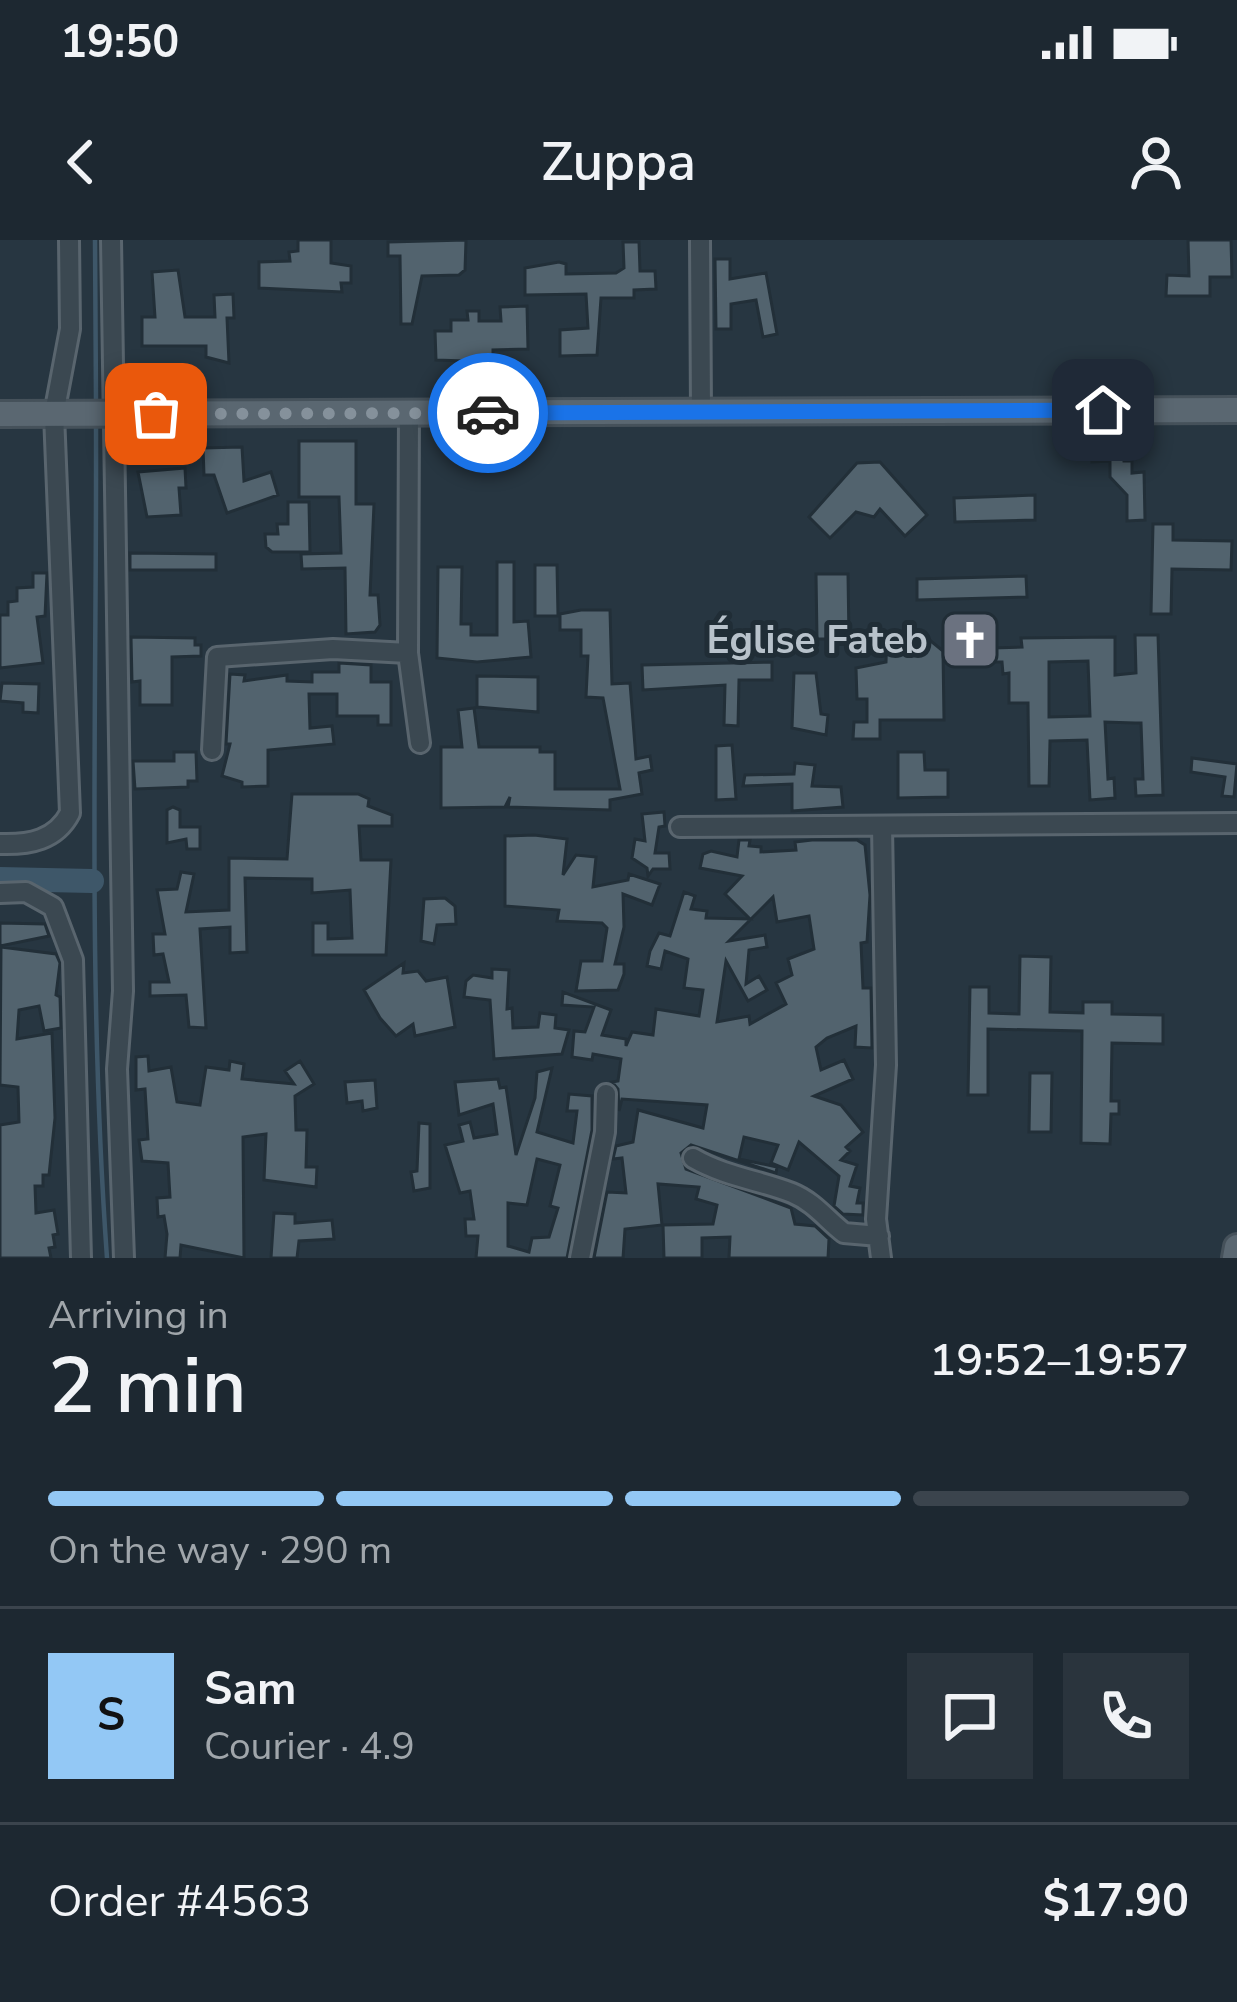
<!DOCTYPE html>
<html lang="en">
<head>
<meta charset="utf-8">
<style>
	body { margin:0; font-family:"Nunito Sans",sans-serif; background:#2a343d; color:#f1f3f6; height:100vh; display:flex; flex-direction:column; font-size:45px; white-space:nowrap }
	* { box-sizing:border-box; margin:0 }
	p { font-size:39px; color:#a0a6ab }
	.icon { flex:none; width:66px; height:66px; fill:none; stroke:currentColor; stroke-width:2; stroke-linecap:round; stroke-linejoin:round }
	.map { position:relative; height:1018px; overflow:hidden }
	.drawer { display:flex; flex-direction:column; background:#1d2831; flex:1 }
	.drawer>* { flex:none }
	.pin { position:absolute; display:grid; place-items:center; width:102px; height:102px; color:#fff; margin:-51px; border-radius:24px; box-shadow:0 6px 18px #0006 }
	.courier { position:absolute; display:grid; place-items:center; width:120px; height:120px; margin:-60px; border:9px solid #1a73e8; border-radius:50%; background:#fff; color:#222; box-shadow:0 3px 15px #0007 }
	.head em { font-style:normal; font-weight:600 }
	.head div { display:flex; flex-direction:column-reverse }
	.head { display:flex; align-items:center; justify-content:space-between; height:204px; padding:0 48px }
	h1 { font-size:78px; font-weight:600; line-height:90px }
	.bar { display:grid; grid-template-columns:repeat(4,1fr); gap:18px 12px; align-content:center; height:144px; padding:0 48px }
	.bar i { height:15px; border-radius:9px; background:#3b444d }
	.bar .current { background:#93c8f5 }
	.bar p { grid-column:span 4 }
	.line { display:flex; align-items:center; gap:30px; padding:0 48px; border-top:3px solid #3b444d }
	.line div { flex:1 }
	.round { display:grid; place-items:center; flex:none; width:126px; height:126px; border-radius:0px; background:#2a343d }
	.status { display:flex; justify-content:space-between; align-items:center; height:84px; padding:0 60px; background:#1d2831; direction:ltr }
	.status svg { height:33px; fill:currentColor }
	header { display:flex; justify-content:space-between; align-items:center; height:156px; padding:0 48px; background:#1d2831; font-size:54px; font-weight:600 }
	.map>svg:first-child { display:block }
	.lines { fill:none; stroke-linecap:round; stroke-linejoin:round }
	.stream { stroke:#3e5769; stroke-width:4.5 }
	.river { stroke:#3e5769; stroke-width:24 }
	.building { fill:#52636e; stroke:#222f38; stroke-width:3; fill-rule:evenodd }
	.minor-casing { stroke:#59656e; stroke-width:24 }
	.major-casing { stroke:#45515a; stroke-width:30 }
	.minor { stroke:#3b4851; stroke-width:18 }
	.major { stroke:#5a6771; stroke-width:24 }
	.done { stroke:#85919b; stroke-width:12; stroke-dasharray:0 21.6 }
	.route { stroke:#1a73e8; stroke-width:15 }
	.labels { text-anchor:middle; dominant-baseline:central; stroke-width:10; stroke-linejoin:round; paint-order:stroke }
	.poi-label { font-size:39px; font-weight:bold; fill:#b8c2cb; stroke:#202d36; text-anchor:end }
</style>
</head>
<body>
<div class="status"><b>19:50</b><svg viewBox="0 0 49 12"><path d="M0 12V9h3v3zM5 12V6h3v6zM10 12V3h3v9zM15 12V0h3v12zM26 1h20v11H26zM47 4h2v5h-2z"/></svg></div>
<header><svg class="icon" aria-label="back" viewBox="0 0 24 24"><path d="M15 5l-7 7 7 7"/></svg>Zuppa<svg class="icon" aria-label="person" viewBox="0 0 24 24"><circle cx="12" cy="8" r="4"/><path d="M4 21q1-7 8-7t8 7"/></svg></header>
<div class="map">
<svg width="1237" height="1018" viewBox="0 0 1237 1018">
	<rect width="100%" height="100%" fill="#273641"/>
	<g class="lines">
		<path class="stream" d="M95,0L96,162
			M96,180C97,459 87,739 107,1018"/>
		<path class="river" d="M0,639L92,641"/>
	</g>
	<path class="building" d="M298,0H331V23L351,26V43H341L342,52L259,48V22L290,21L289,12L298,11Z
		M466,0L465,30L459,35L422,36L412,84H401L400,16H388V2Z
		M1188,0H1231L1232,37H1210V56H1166L1167,35L1189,36Z
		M623,2H639L640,31H655L656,49L634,50V58H601L597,115L560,116V90L588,88L586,54L525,55V28L559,22L566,24V34L616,33L624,28Z
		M715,19H730V39L766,33L777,94L763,97L756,60L731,64V89H716Z
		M178,30L185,77H215L214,55L233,54L234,78H227L229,123L206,117V106H142V77H155L152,32Z
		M527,66L528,109L493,110V122L436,120L435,91H451V80H468L467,71H479V81H501L500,67Z
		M299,201H356V264H374L370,355H378L380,385L375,392L346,394L345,328L302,329L301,314L341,313L339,257H299Z
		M1123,204L1124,221H1132V233L1144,232L1145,280L1127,281V255L1110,237V221L1092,222V205Z
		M242,207L244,241L271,232L278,255L227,273L214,235H204L203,208Z
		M880,222L927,275L905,296L880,269L874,277L856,272L830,298L809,277L857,223Z
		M185,228L186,248H179L181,275L147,277L138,232Z
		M1035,255V280L955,282L954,258Z
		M288,262H309L310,312H272L266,307L265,294H278L277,284H288Z
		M1153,284H1173V300L1232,301L1231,330L1172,329L1171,374H1151Z
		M130,313L216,314V330H130Z
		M497,322H514V382L528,381L531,417L477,422L437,418L438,327H462L461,384H471V395H497Z
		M535,325H557L558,376H535Z
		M33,333H47L45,376L37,377L43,423L0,428V375H8V362L17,361V348L33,347Z
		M816,334H848L849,399H817Z
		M1026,336L1027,357L917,360V339Z
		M581,370H610L612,444L630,443L636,519L650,516L652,530L639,533L642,554L610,560V570L508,567L510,557L505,567L441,568V507H462L458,470L474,468L479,507H540V512H555V549H620L603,458L586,457L588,416H581V390H560V374Z
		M887,393L926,397L943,411L944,480H880V499H853L854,482H867V459H857L856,428L886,422Z
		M943,393L991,394V412H943Z
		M1135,395H1158L1163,555L1136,556L1135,539H1143L1141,483H1135L1105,482L1108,539L1114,538L1115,558L1090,560L1087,500L1050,501L1049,546H1029L1028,463H1009V433L1003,434L1002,422H992V408L1022,407L1021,398L1115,397V435L1136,433ZM1088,421L1090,476L1049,477V422Z
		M131,397L195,398V405H201V416L172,417V465H140V441L132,442Z
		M772,422V440H739L738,486L724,485L725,445L643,450L642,425Z
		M339,423L371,425V442H391V485H378V476H337V454H309L310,488L332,486L334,504L268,510V546L242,547V542L222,536L230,504H226L230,434L245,435L244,441L287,435V441L312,442V432H339Z
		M794,433H816L821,474L828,475L826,495L792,488Z
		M477,436L538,437V472L477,467Z
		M2,443L39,444L38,473L23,472V463L0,461Z
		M732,505L736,559L716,560V506Z
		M174,512H196L197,541H188V547L135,549L133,521H174Z
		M898,512H924L925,530H948V557L898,558Z
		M1192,518L1237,524L1234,557L1222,556L1225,537L1191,532Z
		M795,523L815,525L812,546L841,547L843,567L792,571V544L743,546L745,535L794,534Z
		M292,554H358L369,559L368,566L392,575V586H359L361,620H391L386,715H313V683H328V699L352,698L350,650L312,653V639L245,638L247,712L230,713V687L200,689L206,788L189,787L186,755L150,756V742H169L163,714L154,715L153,694H165L157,650L177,649L181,632L194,634L186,672L229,670V618L287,619Z
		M173,567L180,570V587H200V609H187L186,599L167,603V570Z
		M664,572L665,586L659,587L655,613H669L670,629H653L648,636L647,628L632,618L635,599L645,601L642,574Z
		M534,595L567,599L563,635L576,615L596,617L593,647L628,640L629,634L660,644L652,665L623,654L624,687L615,724H624V734L618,750L576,751L581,721H602L607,688L602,683L557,681L559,670L505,666V596Z
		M739,600H750L749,606L761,607V612L796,610L795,602L812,600H857L865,605L870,655L867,702L861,703L863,748H871L872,808L855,807L856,786L827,798L816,807L821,830L844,820L853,839L814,856L841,865L863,892L846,907L850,911L841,920L857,925L850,946L860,948L857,963H863V975L843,974L834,966L839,936L799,902L788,930L771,923L778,905L744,897L739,919L777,927L776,933L691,905L681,913L686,929L791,968L795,984L815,986L829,999L828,1018H729L730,997L702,998V1018H664L663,985L713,984L717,965L696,959L699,947L658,944L662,985L625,989L623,1018H594L607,952L626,953L622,918L613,919L616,906L633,902L638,870L703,888L707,865L622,859L619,871L618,849L612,842L618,841L621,819L593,814L592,820L572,817L574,791L585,792L594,767L562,765L563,752L611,770L602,795L626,799V806L632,792L653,795L656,769L699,776L703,750L684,748L688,719L665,711L661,729L647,726L650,711L659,693L670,696L684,652L695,656L691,669L707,671L706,678L750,679L725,654L742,636L700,628L703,614L711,611L737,617ZM773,657L777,682L809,676L814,709L788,719L792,735L776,743L786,764L750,784L749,776L717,782L726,721L748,761L767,750L759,736L746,744L749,710L767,707L765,695L729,701Z
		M445,658L455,666L456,684L437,685L434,704L421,701L424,659Z
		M0,683L45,684L49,696L0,706Z
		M1,707L56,714L60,723L56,755L60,757L61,788L44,791L39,766L19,770L17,799L52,793L55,878L49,935H43V946H35L36,973L54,970L58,994L53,995L55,1007L49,1008L51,1018H0V885L19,882L18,847L0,845Z
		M1020,716L1051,717L1050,772L1083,773V762H1112V774L1163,775V804L1112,803L1111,861H1119V874H1111L1110,904L1081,903L1082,791L988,789V855H968L970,747H989V773L1019,774Z
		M404,723L403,733L418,731L426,741L447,737L455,787L415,796L413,784L396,796L380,778L364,750Z
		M492,729L509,730L507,769L512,768L513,788L538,787L540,773L556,775L555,788L569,790L562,814L494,819L490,760L464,757L466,741L473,735L492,738Z
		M148,816L149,831L171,827L177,862L200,865L206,827L229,830L230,821L244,824L242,839L294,844L285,831L300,821L314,844L295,856L296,890H307L306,927H317L316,947L264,940L266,894L243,897L244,1018L181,1005L180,1018H165L167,994L164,976L158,977L157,958L170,957L168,923L142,921L139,900L148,899L145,849L136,850V817Z
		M552,828L537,892L573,903L577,871H567L569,854L592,856V890L567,1018H476L478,996H466L465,979H474L470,951L460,953L445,905L463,901L459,885L470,882L474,898L497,894L493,864L459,875L455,842L498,839L500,848L506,847L516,915L535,858L537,832ZM537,919L560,925L550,966L558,968L549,997L532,998L529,1012L508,1006V963L527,965Z
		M1030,833H1052L1051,892H1029Z
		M375,840L377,868L363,871L362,861L347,863L345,842Z
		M419,883L430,884V948L414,951L411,932L417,931Z
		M274,973L295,974V983L332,980L334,999L299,1001L297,1018H271Z"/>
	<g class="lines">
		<defs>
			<path id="minor" d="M111,0L123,751L117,829L124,1018
				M700,0L701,173
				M409,173L408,413L420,503
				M212,510L217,417L333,409L408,413
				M680,587L1237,583
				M0,604C30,605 56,600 70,573L54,174L70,89L69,0
				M0,653L26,652L53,667L73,720L81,1018
				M693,918C726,937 759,940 792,953C814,962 827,980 844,993L879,996
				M580,1018L605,892L606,854
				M881,1018L876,979L886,825L882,586"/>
			<path id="major" d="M0,174L1237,170
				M1235,1018L1237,1007"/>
		</defs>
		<use href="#minor" class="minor-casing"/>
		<use href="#major" class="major-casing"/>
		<use href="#minor" class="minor"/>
		<use href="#major" class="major"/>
	</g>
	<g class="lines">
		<path class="done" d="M156,174L488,173"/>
		<path class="route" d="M488,173L1103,170"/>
	</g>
	<defs>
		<symbol id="church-square" viewBox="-11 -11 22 22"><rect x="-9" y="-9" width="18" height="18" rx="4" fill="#6b7280" stroke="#202d36"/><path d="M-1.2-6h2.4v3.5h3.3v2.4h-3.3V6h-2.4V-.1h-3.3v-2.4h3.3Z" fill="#fff"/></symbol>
	</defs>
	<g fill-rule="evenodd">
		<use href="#church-square" x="937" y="367" width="66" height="66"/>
	</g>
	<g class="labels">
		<g class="poi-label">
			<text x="928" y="400">Église Fateb</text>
		</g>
	</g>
</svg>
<div class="pin" style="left:156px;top:174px;background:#ea580c"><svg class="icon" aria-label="bag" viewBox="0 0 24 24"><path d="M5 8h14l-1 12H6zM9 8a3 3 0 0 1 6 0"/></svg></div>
<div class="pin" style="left:1103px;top:170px;background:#1f2937"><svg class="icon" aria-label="home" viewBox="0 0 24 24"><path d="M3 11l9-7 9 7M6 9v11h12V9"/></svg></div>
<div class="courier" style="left:488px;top:173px"><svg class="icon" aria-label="car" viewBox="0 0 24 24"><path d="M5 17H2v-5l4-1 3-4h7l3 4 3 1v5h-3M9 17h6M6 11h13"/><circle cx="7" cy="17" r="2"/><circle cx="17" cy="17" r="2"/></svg></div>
</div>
<section class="drawer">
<div class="head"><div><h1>2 min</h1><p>Arriving in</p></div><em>19:52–19:57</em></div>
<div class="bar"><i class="current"></i><i class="current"></i><i class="current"></i><i></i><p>On the way · 290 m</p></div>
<div class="line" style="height:216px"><b class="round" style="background:#93c8f5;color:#111">S</b><div><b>Sam</b><p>Courier · 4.9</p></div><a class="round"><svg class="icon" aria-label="chat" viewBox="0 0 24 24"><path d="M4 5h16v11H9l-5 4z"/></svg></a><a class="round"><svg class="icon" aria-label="phone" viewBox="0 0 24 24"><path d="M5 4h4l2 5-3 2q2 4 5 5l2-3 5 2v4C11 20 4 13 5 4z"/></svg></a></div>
<div class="line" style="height:156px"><div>Order #4563</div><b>$17.90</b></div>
</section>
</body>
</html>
